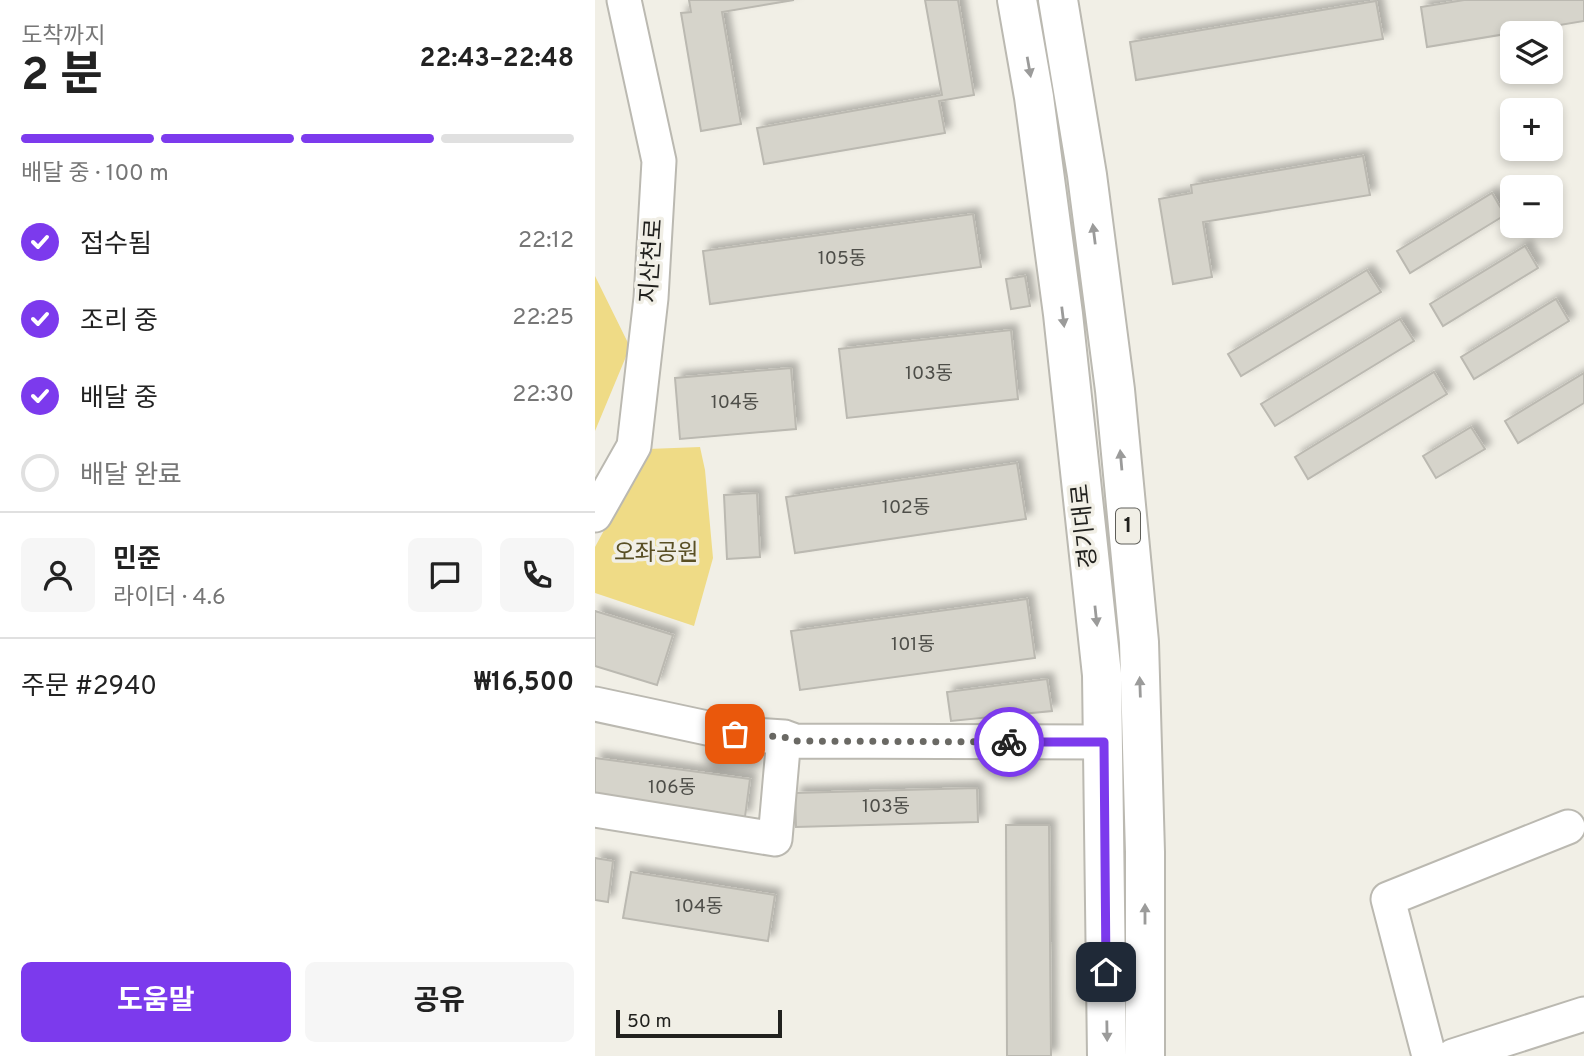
<!DOCTYPE html>
<html lang="ko">
<head>
<meta charset="utf-8">
<style>
	body { margin:0; font-family:Overpass,"Noto Sans KR",sans-serif; background:#f6f6f6; color:#222; height:100vh; display:flex; flex-direction:column; font-size:26px; white-space:nowrap }
	* { box-sizing:border-box; margin:0 }
	p { font-size:23px; color:#767676 }
	.icon { flex:none; width:38px; height:38px; fill:none; stroke:currentColor; stroke-width:2; stroke-linecap:round; stroke-linejoin:round }
	.map { position:relative; flex:1; overflow:hidden }
	.panel { display:flex; flex-direction:column; background:#fff; width:595px }
	.panel>* { flex:none }
	.tools { position:absolute; left:905px; top:21px; display:grid; gap:14px }
	.tools a { display:grid; place-items:center; width:63px; height:63px; border-radius:10px; background:#fff; box-shadow:0 4px 10px #0003; font-size:35px }
	.scale { position:absolute; left:21px; bottom:18px; width:166px; box-sizing:border-box; padding-left:7px; border:4px solid #21211e; border-top:0; font-size:19px; line-height:24px; white-space:nowrap; color:#21211e; -webkit-text-stroke:5px #f1efe6; paint-order:stroke }
	.pin { position:absolute; display:grid; place-items:center; width:60px; height:60px; color:#fff; margin:-30px; border-radius:14px; box-shadow:0 4px 10px #0006 }
	.courier { position:absolute; display:grid; place-items:center; width:70px; height:70px; margin:-35px; border:5px solid #7c3aed; border-radius:50%; background:#fff; color:#222; box-shadow:0 2px 9px #0007 }
	.summary em { font-style:normal; font-weight:700 }
	.summary div { display:flex; flex-direction:column-reverse }
	.summary { display:flex; align-items:center; justify-content:space-between; height:119px; padding:0 21px }
	h1 { font-size:46px; font-weight:700; line-height:52px }
	.bar { display:grid; grid-template-columns:repeat(4,1fr); gap:10px 7px; align-content:center; height:84px; padding:0 21px }
	.bar i { height:9px; border-radius:5px; background:#e0e0e0 }
	.bar .on { background:#7c3aed }
	.bar p { grid-column:span 4 }
	.line { display:flex; align-items:center; gap:18px; padding:0 21px; border-top:2px solid #e0e0e0 }
	.line div { flex:1 }
	.round { display:grid; place-items:center; flex:none; width:74px; height:74px; border-radius:10px; background:#f6f6f6 }
	ol { padding:0 21px; list-style:none }
	li { display:flex; align-items:center; gap:21px; height:77px }
	li p { margin-inline-start:auto }
	li .icon { padding:7px; border-radius:50%; background:#7c3aed; color:#fff; stroke-width:4 }
	li:last-child { color:#767676 }
	li i { width:38px; height:38px; border:4px solid #e0e0e0; border-radius:50% }
	.button { display:flex; gap:14px; margin-top:auto; padding:14px 21px }
	.button a { flex:1; height:80px; border-radius:10px; background:#7c3aed; color:#fff; font-size:28px; font-weight:700; line-height:80px; text-align:center }
	.button a+a { background:#f6f6f6; color:#222 }
	main { display:flex; flex:1; min-height:0 }
	.map>svg:first-child { display:block }
	.green { fill:#efdb86 }
	.building { fill:#d6d4cb; stroke:#bbb9b1; stroke-width:2; filter:url(#shadow) }
	.lines { fill:none; stroke-linecap:round; stroke-linejoin:round }
	.minor-casing { stroke:#bbb9b1; stroke-width:37 }
	.major-casing { stroke:#bbb9b1; stroke-width:42 }
	.minor { stroke:#fff; stroke-width:33 }
	.major { stroke:#fff; stroke-width:38 }
	.oneway { fill:#9b9b9a }
	.done { stroke:#6a6964; stroke-width:7; stroke-dasharray:0 12.6 }
	.route { stroke:#7c3aed; stroke-width:9 }
	.labels { text-anchor:middle; dominant-baseline:central; stroke-width:7; stroke-linejoin:round; paint-order:stroke }
	.number-label { font-size:19px; fill:#4e4e49 }
	.shield { fill:#f1efe6; stroke:#5f5f5a; stroke-width:2 }
	.shield-label { font-size:21px; font-weight:bold; fill:#21211e }
	.street-label { font-size:23px; fill:#21211e; stroke:#f1efe6 }
	.park-label { font-size:23px; fill:#594f24; stroke:#f1efe6 }
</style>
</head>
<body>
<main>
<section class="panel">
<div class="summary"><div><h1>2 분</h1><p>도착까지</p></div><em>22:43–22:48</em></div>
<div class="bar"><i class="on"></i><i class="on"></i><i class="on"></i><i></i><p>배달 중 · 100 m</p></div>
<ol>
<li><svg class="icon" aria-label="check" viewBox="0 0 24 24"><path d="M5 12l5 5 9-10"/></svg>접수됨<p>22:12</p></li>
<li><svg class="icon" aria-label="check" viewBox="0 0 24 24"><path d="M5 12l5 5 9-10"/></svg>조리 중<p>22:25</p></li>
<li><svg class="icon" aria-label="check" viewBox="0 0 24 24"><path d="M5 12l5 5 9-10"/></svg>배달 중<p>22:30</p></li>
<li><i></i>배달 완료</li>
</ol>
<div class="line" style="height:126px"><a class="round"><svg class="icon" aria-label="person" viewBox="0 0 24 24"><circle cx="12" cy="8" r="4"/><path d="M4 21q1-7 8-7t8 7"/></svg></a><div><b>민준</b><p>라이더 · 4.6</p></div><a class="round"><svg class="icon" aria-label="chat" viewBox="0 0 24 24"><path d="M4 5h16v11H9l-5 4z"/></svg></a><a class="round"><svg class="icon" aria-label="phone" viewBox="0 0 24 24"><path d="M5 4h4l2 5-3 2q2 4 5 5l2-3 5 2v4C11 20 4 13 5 4z"/></svg></a></div>
<div class="line" style="height:91px"><div>주문 #2940</div><b>₩16,500</b></div>
<div class="button"><a>도움말</a><a>공유</a></div>
</section>
<div class="map">
<svg width="989" height="1056" viewBox="0 0 989 1056">
	<defs>
		<filter id="shadow"><feDropShadow dx="6" dy="-6" stdDeviation="3.5" flood-color="#0004"/></filter>
	</defs>
	<rect width="100%" height="100%" fill="#f1efe6"/>
	<path class="green" d="M0,276L35,347L0,431Z
		M105,447L110,470L118,558L99,626L0,593V547L53,449Z"/>
	<path class="building" d="M94,0H199L127,12L146,124L106,131L86,13L96,12Z
		M330,0H363L379,95L344,101L350,133L169,164L162,128L347,95Z
		M869,0H989V21L832,47L826,7Z
		M781,1L788,39L541,80L535,42Z
		M768,156L775,195L608,222L617,277L578,284L564,199L597,193L596,185Z
		M897,193L910,215L815,273L802,251Z
		M378,214L386,267L115,304L108,251Z
		M930,246L943,268L848,326L835,304Z
		M772,270L786,292L646,376L633,354Z
		M430,276L435,306L416,309L411,279Z
		M961,299L974,321L879,379L866,357Z
		M805,319L819,341L680,426L666,404Z
		M416,330L423,399L252,418L244,349Z
		M196,368L201,429L85,439L80,378Z
		M839,372L852,394L713,479L700,457Z
		M989,373V403L923,443L910,421Z
		M876,427L890,449L841,478L828,456Z
		M422,463L431,519L200,553L191,497Z
		M162,493L165,557L132,559L129,495Z
		M432,599L440,658L205,690L196,631Z
		M0,611L78,635L62,685L0,666Z
		M452,679L457,711L356,721L352,692Z
		M0,758L155,779L150,817L0,797Z
		M382,788L383,822L201,827L200,793Z
		M411,825H454L456,1056H412Z
		M0,858L18,861L13,902L0,900Z
		M36,872L180,895L173,941L28,918Z"/>
	<g class="lines">
		<defs>
			<path id="minor" d="M0,515L39,446L56,298L64,161L29,0
				M0,704L140,734L189,737L200,741L509,742
				M0,810L180,839L189,737
				M834,1056L793,899L973,827
				M858,1056L989,1014"/>
			<path id="major" d="M422,0L439,97L468,314L507,675L512,1056
				M463,0L492,175L520,390L544,642L550,852V1056"/>
		</defs>
		<use href="#minor" class="minor-casing"/>
		<use href="#major" class="major-casing"/>
		<use href="#minor" class="minor"/>
		<use href="#major" class="major"/>
	</g>
	<defs><path id="oneway-solid" d="M-6-.8H1V-3.2L6.5 0L1 3.2V.8H-6Z" transform="scale(1.75)"/></defs>
	<g class="oneway">
		<use href="#oneway-solid" transform="translate(434 67) rotate(80)"/>
		<use href="#oneway-solid" transform="translate(499 234) rotate(-97)"/>
		<use href="#oneway-solid" transform="translate(468 317) rotate(83)"/>
		<use href="#oneway-solid" transform="translate(526 460) rotate(-95)"/>
		<use href="#oneway-solid" transform="translate(501 616) rotate(84)"/>
		<use href="#oneway-solid" transform="translate(545 687) rotate(-92)"/>
		<use href="#oneway-solid" transform="translate(550 914) rotate(-90)"/>
		<use href="#oneway-solid" transform="translate(512 1031) rotate(89)"/>
	</g>
	<g class="lines">
		<path class="done" d="M140,734L189,737L200,741L414,742"/>
		<path class="route" d="M414,742H509L511,972"/>
	</g>
	<g class="labels">
		<g class="number-label">
			<text x="247" y="259">105동</text>
			<text x="334" y="374">103동</text>
			<text x="140" y="403">104동</text>
			<text x="311" y="508">102동</text>
			<text x="318" y="645">101동</text>
			<text x="77" y="788">106동</text>
			<text x="291" y="807">103동</text>
			<text x="104" y="907">104동</text>
		</g>
		<rect class="shield" x="521" y="508.5" width="24" height="35" rx="5"/>
		<g class="shield-label">
			<text x="533" y="526">1</text>
		</g>
		<g class="street-label">
			<text transform="translate(58 261) rotate(-86)">지산천로</text>
			<text transform="translate(491 526) rotate(-96)">경기대로</text>
		</g>
		<g class="park-label">
			<text x="61" y="554">오좌공원</text>
		</g>
	</g>
</svg>
<div class="tools">
<a><svg class="icon" aria-label="layers" viewBox="0 0 24 24"><path d="M12 4l9 5-9 5-9-5zM3 14l9 5 9-5"/></svg></a>
<a>+</a>
<a>−</a>
</div>
<div class="scale">50 m</div>
<div class="pin" style="left:140px;top:734px;background:#ea580c"><svg class="icon" aria-label="bag" viewBox="0 0 24 24"><path d="M5 8h14l-1 12H6zM9 8a3 3 0 0 1 6 0"/></svg></div>
<div class="pin" style="left:511px;top:972px;background:#1f2937"><svg class="icon" aria-label="home" viewBox="0 0 24 24"><path d="M3 11l9-7 9 7M6 9v11h12V9"/></svg></div>
<div class="courier" style="left:414px;top:742px"><svg class="icon" aria-label="bike" viewBox="0 0 24 24"><circle cx="6" cy="16" r="4"/><circle cx="18" cy="16" r="4"/><path d="M6 16l4-8h5l3 8M10 8l3 8H6M13 5h3"/></svg></div>
</div>
</main>
</body>
</html>
